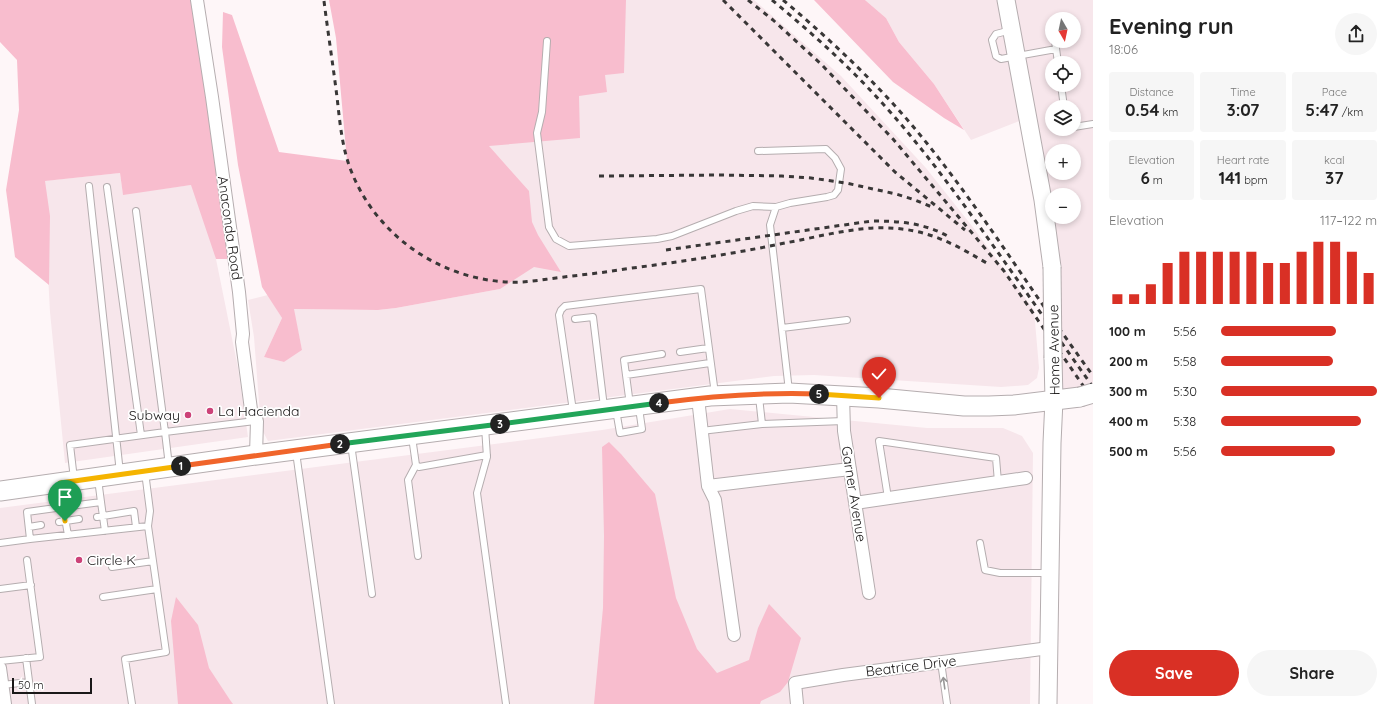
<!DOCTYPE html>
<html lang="en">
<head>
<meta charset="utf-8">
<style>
  :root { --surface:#fff; --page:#f6f6f6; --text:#222; --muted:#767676; --accent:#d93025 }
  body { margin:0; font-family:Quicksand,sans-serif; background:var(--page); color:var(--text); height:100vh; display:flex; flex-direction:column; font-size:15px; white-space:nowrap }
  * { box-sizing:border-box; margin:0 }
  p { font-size:13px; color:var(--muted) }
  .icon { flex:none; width:22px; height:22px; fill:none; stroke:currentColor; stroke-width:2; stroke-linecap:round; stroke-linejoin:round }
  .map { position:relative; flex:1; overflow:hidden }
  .side { display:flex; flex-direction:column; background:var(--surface); width:300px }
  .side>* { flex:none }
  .needle { width:26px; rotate:171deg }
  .controls { position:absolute; left:1045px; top:12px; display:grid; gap:8px }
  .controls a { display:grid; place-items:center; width:36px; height:36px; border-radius:50%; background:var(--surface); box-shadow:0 2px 6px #0003; font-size:20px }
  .scale { position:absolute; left:12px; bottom:10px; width:80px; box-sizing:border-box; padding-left:4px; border:2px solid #1a1818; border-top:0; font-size:11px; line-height:14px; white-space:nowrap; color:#1a1818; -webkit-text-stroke:3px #fff; paint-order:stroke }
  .pin { position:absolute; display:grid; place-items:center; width:34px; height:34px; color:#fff; margin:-41px -17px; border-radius:50% 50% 50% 0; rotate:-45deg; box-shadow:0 0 4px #0007 }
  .pin .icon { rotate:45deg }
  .km { position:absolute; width:20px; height:20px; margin:-10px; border-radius:50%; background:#222; color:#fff; font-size:11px; line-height:20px; text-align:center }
  .round { display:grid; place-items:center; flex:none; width:42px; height:42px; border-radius:21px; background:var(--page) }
  .summary { display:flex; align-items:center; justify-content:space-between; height:68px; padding:0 16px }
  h1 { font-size:22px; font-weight:700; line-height:30px }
  .metrics { display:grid; grid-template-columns:repeat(3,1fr); gap:6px; height:68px; padding:4px 16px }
  .metrics div { display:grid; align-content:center; border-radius:4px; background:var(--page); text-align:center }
  .metrics b { font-size:17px; font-weight:700 }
  .metrics small { font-size:11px; font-weight:400 }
  .metrics p { font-size:11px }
  .chart { height:112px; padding:8px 16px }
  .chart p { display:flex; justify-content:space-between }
  .chart svg { width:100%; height:72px; margin-top:4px; stroke:var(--accent); stroke-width:6 }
  .button { display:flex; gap:8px; margin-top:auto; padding:8px 16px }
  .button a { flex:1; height:46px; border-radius:24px; background:var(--accent); color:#fff; font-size:16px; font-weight:700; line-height:46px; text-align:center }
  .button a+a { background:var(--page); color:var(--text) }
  ul { padding:0 16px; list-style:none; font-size:13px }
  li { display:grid; grid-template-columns:64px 48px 1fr; align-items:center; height:30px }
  li i { height:10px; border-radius:5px; background:var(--accent) }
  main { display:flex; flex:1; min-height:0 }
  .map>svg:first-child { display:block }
  .built { fill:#f7e6eb; fill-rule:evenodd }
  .green { fill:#f8bdce }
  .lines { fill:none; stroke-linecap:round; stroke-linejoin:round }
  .lane-casing { stroke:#b5adaf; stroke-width:8 }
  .street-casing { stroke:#b5adaf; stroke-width:14 }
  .secondary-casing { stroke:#b5adaf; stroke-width:19 }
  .primary-casing { stroke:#b5adaf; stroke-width:21 }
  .lane { stroke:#fff; stroke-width:6 }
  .street { stroke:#fff; stroke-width:12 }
  .secondary { stroke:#fff; stroke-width:17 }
  .primary { stroke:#fff; stroke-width:19 }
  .rail { stroke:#393737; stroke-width:3; stroke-dasharray:5 5; stroke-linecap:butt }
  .secondary-bridge-casing { stroke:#b5adaf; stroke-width:19; stroke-linecap:butt }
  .primary-bridge-casing { stroke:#b5adaf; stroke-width:21; stroke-linecap:butt }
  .secondary-bridge { stroke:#fff; stroke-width:17 }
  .primary-bridge { stroke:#fff; stroke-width:19 }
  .oneway { stroke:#989797 }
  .split-1-casing { stroke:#fff; stroke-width:8 }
  .split-2-casing { stroke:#fff; stroke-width:8 }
  .split-3-casing { stroke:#fff; stroke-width:8 }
  .split-4-casing { stroke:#fff; stroke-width:8 }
  .split-5-casing { stroke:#fff; stroke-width:8 }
  .split-6-casing { stroke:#fff; stroke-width:8 }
  .split-1 { stroke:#f5b400; stroke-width:5 }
  .split-2 { stroke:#f0652b; stroke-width:5 }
  .split-3 { stroke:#22a559; stroke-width:5 }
  .split-4 { stroke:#22a559; stroke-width:5 }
  .split-5 { stroke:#f0652b; stroke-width:5 }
  .split-6 { stroke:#f5b400; stroke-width:5 }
  .poi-dot { fill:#cc4278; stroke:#fff; stroke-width:1.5 }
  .labels { text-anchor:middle; stroke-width:3.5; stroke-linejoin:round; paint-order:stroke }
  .street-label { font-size:14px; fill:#1a1818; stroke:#fff }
  .poi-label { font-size:14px; fill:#1a1818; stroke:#fff; text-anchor:start }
</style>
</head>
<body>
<main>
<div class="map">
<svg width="1093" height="704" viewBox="0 0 1093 704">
  <rect width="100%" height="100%" fill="#fef6f8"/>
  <!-- built -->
  <path class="built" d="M401,0h353l87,76 85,92 46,58 62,84 5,58 -2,10 -9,7 -27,2 -187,-12 -40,1 -506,65 -7,-13 -7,-91 -6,-37 20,-5 14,23 -18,39 20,5 18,-12 -9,-41 85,1 18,-2 104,-19z
    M865,0h228v393l-39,7 -1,-42 -26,-240 -56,22 -37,-56 -35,-42 -13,-24zM1052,19h22v22h-22zM1052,63h22v22h-22zM1052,107h22v22h-22zM1052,151h22v22h-22zM1052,195h22v22h-22z
    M120,173l3,21 83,-11 10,76 22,109 10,69 -183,26 -15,-151 -7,-131z
    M730,409l197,19h76l19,8 11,17 -3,251h-1030v-196l602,-78z"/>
  <!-- green -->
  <path class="green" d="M0,0h193l37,259h-14l-25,-74 -68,10 -3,-22 -75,8 5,35 -1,69 -34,-28 -9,-67 13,-80 -2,-50 -17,-18z
    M329,0h297l-2,73 -19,2 2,17 -28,4 1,42 -91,8 40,45 3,31 6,13 23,37 -27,-5 -34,22 -104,19 -18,2 -84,-1 8,41 -18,12 -20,-5 18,-39 -20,-31 -24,-122 -16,-118 1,-35 9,3 47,137 68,9 -11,-123z
    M814,0h51l21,18 13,24 35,42 30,46 -20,-12 -51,-36z
    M609,442l12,12 34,40 21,104 21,51 20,24 32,-13 9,-32 11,-24 32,34 -13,44 -8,10 -19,9 -1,3h-166l9,-96 1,-72 -2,-89z
    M176,597l22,28 11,43 21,32 3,4h-55l-7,-83z"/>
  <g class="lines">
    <defs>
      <path id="lane" d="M1011,30l-15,4 -4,6 4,16 5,3 55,-10
        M547,41l-5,71 -5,21 12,94 7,12 13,7 88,-7 15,-3 64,-25 17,-5 23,1
        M1055,41l3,22
        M1061,85l3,22
        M1074,127l19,-3
        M758,151l68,-2 9,9 6,11 -3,21 -4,5 -7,2 -37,6 -14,4 -6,18 19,166
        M89,186l31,287
        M107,187l34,248
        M136,211l29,221 90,-11
        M575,319l18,-2 11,90
        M782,328l65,-8
        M680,352l28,-4
        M626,375l84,-12
        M759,397l3,27
        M630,405l-6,-45 38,-6
        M616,410l4,23 22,-4 -3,-21
        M573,411l-14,-96 2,-5 4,-4 136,-17 14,105
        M485,427l2,30 -10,36 29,211
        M701,431l61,-7 82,-3
        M412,437l4,28 3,2 68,-12
        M351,444l21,150
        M296,452l35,252
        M416,465l-8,15 10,76
        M74,479l-4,-34 95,-13 4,34
        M60,485l3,22 38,-5 -3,-23
        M888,498l-9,-57 117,17 2,24
        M101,502l4,29
        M97,517l37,-6 2,16
        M59,522l20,-3
        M29,527l12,-2
        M30,539l118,-13
        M0,543l30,-4 -3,-27 36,-5 5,28
        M980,543l5,27 15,3h48
        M112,567l41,-6
        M0,589l31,-4
        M103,597l54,-8
        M26,658l6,46
        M0,661l40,-4 -13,-97
        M941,662l6,42
        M2,685l27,-3
        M132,704l-7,-45 41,-7 -18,-126 2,-15 -5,-39"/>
      <path id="street" d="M197,0l15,97 27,195 4,42 -1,8 10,75 5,4 -1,34
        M843,395l1,36 25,162
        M698,398l10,88 7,14 19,135
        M708,486l142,-17
        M855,503l171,-25
        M0,668l5,36
        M797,704l-2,-21 48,-8 206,-27"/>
      <path id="secondary" d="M1006,0l37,200 9,67
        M1048,704l4,-261 2,-43 -1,-42"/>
      <path id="primary" d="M0,491l256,-36 454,-59 79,-3 90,5 85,8h25l25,-1 66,-8"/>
    </defs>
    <!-- lane casing -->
    <use href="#lane" class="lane-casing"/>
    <!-- street casing -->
    <use href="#street" class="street-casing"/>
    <!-- secondary casing -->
    <use href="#secondary" class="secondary-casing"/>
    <!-- primary casing -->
    <use href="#primary" class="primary-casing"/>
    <!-- lane -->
    <use href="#lane" class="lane"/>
    <!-- street -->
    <use href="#street" class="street"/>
    <!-- secondary -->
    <use href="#secondary" class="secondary"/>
    <!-- primary -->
    <use href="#primary" class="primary"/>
    <!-- rail -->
    <path class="rail" d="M723,0l172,172 70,58
      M748,0l25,20 48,44 72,75 111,132 89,129
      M772,0c35,29 69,59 100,92 49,52 91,111 132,169 30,42 59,84 89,126
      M783,0c43,36 85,75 122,117 38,44 72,92 105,140 27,40 55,80 83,119
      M324,1c4,32 9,64 13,96 3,26 5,52 15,76 26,64 89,106 156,109 16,1 32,-2 48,-4 23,-3 46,-5 69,-9 54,-7 107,-15 160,-26 38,-7 78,-19 117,-14 34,4 59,19 88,36
      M599,176l122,-1 61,1 29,2 35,5 50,11 19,6 17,7
      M666,250l206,-29c28,0 54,2 79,17"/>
    <defs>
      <path id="secondary-bridge" d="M1052,267l1,91"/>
      <path id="primary-bridge" d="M1080,397l13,-4"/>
    </defs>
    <!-- secondary-bridge casing -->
    <use href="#secondary-bridge" class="secondary-bridge-casing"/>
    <!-- primary-bridge casing -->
    <use href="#primary-bridge" class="primary-bridge-casing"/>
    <!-- secondary-bridge -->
    <use href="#secondary-bridge" class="secondary-bridge"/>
    <!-- primary-bridge -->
    <use href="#primary-bridge" class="primary-bridge"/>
  </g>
  <!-- one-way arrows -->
  <defs><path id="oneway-shaft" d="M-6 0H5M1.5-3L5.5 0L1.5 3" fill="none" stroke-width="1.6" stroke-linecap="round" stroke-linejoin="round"/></defs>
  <use class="oneway" href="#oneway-shaft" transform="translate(944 683) rotate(-98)"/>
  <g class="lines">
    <defs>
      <path id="split-1" d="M65,521l-5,-38 121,-17"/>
      <path id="split-2" d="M181,466l159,-22"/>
      <path id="split-3" d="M340,444l160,-20"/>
      <path id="split-4" d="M500,424l159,-21"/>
      <path id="split-5" d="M659,403c53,-7 106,-11 160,-9"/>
      <path id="split-6" d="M819,394l60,4"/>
    </defs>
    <!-- split-1 casing -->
    <use href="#split-1" class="split-1-casing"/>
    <!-- split-2 casing -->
    <use href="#split-2" class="split-2-casing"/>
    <!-- split-3 casing -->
    <use href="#split-3" class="split-3-casing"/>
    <!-- split-4 casing -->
    <use href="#split-4" class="split-4-casing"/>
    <!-- split-5 casing -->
    <use href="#split-5" class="split-5-casing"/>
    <!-- split-6 casing -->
    <use href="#split-6" class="split-6-casing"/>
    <!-- split-1 -->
    <use href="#split-1" class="split-1"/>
    <!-- split-2 -->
    <use href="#split-2" class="split-2"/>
    <!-- split-3 -->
    <use href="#split-3" class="split-3"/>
    <!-- split-4 -->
    <use href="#split-4" class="split-4"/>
    <!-- split-5 -->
    <use href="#split-5" class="split-5"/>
    <!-- split-6 -->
    <use href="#split-6" class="split-6"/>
  </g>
  <!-- markers -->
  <g class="poi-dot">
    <circle cx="210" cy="411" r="4"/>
    <circle cx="188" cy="415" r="4"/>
    <circle cx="79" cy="560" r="4"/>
  </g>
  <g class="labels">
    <!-- street labels -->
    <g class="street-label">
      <text transform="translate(230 228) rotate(82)" y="5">Anaconda Road</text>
      <text transform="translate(1054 350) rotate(-91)" y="5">Home Avenue</text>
      <text transform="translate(854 494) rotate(81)" y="5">Garner Avenue</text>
      <text transform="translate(911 666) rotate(-7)" y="5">Beatrice Drive</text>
    </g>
    <!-- poi labels -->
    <g class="poi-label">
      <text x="218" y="416">La Hacienda</text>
      <text x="180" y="420" text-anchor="end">Subway</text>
      <text x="87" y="565">Circle K</text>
    </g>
  </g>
</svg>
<div class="controls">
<a><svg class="needle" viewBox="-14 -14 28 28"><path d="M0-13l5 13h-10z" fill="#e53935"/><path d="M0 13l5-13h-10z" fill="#767676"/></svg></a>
<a><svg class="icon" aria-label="locate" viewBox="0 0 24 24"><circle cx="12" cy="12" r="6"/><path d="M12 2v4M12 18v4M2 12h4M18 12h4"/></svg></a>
<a><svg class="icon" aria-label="layers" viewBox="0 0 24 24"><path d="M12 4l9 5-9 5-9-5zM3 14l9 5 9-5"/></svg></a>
<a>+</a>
<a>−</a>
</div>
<div class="scale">50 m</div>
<div class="pin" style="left:65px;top:521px;background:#1e9e55"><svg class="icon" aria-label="arrive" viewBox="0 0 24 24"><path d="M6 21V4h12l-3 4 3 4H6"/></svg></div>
<div class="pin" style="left:879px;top:398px;background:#d93025"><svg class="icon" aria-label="check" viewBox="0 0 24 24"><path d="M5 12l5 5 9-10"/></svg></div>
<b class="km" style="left:181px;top:466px">1</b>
<b class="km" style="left:340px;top:444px">2</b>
<b class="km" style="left:500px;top:424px">3</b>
<b class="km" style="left:659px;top:403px">4</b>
<b class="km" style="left:819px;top:394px">5</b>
</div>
<section class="side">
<div class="summary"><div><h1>Evening run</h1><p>18:06</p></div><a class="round"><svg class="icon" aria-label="share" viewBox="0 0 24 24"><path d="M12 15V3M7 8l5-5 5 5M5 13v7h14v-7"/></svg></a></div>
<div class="metrics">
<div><p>Distance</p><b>0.54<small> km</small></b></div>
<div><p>Time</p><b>3:07</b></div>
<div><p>Pace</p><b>5:47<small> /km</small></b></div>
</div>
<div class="metrics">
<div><p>Elevation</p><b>6<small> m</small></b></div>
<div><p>Heart rate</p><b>141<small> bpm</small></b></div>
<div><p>kcal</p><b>37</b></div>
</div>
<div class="chart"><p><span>Elevation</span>117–122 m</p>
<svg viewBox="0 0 160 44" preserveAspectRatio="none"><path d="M5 44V38M15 44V38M25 44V32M35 44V19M45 44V12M55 44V12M65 44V12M75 44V12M85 44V12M95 44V19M105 44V19M115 44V12M125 44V6M135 44V6M145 44V12M155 44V25"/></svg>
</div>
<ul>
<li><b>100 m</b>5:56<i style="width:74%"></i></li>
<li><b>200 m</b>5:58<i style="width:72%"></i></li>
<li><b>300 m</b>5:30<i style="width:100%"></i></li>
<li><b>400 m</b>5:38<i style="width:90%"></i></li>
<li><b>500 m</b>5:56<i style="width:73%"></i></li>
</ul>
<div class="button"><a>Save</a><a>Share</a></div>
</section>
</main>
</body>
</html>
